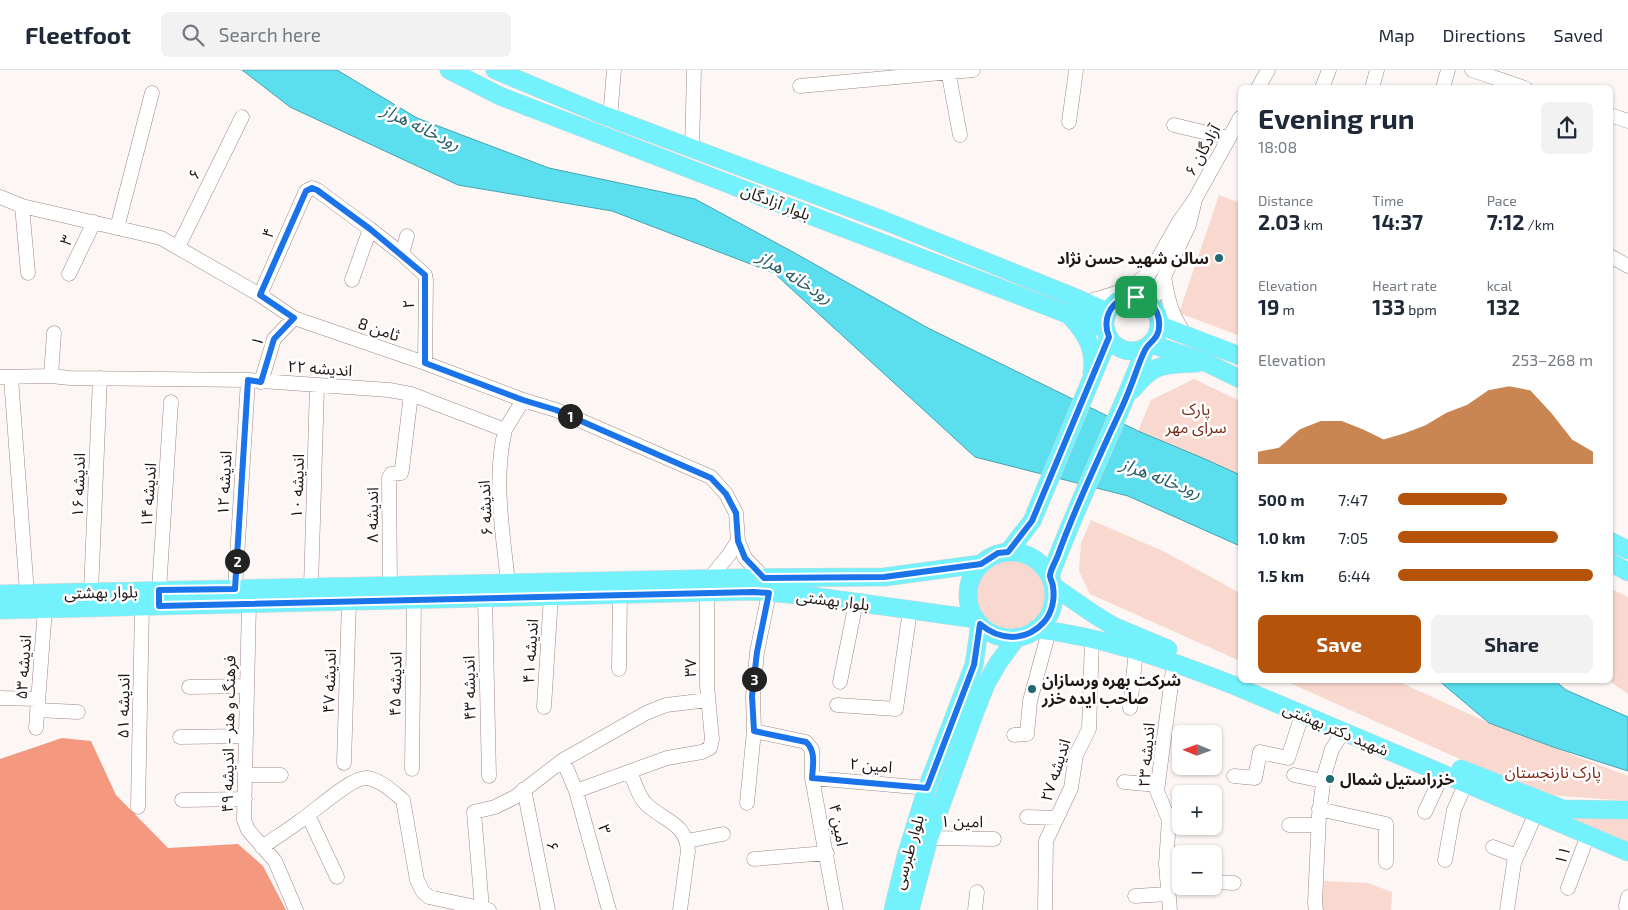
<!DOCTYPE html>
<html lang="en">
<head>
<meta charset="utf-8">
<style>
  :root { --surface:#fff; --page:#f2f2f3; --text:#1f2937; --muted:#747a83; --line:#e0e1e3; --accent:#b45309 }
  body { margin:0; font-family:"Exo 2","Noto Sans Arabic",sans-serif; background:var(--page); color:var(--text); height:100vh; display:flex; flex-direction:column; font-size:19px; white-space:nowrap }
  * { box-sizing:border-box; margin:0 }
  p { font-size:16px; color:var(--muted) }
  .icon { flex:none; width:28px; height:28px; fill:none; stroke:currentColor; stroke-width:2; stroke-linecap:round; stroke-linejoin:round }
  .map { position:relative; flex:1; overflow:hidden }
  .details { position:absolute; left:1238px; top:15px; width:375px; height:598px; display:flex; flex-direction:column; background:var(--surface); border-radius:8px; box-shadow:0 1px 4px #0004 }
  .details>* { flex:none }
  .needle { width:32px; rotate:271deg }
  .controls { position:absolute; left:1172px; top:655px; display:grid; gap:10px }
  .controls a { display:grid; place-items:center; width:50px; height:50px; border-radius:8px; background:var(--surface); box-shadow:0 1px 4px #0004; font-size:25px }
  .pin { position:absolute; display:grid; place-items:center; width:42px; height:42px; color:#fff; margin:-21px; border-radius:10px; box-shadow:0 2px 8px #0006 }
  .km { position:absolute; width:25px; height:25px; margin:-12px; border-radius:50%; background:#222; color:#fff; font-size:14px; line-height:25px; text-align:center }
  .round { display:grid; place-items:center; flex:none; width:52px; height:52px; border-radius:8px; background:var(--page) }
  .summary { display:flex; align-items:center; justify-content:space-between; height:85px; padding:0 20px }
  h1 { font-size:28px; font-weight:700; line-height:38px }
  .metrics { display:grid; grid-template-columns:repeat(3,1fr); gap:8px; height:85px; padding:5px 20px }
  .metrics div { display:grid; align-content:center }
  .metrics b { font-size:21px; font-weight:700 }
  .metrics small { font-size:14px; font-weight:400 }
  .metrics p { font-size:14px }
  .chart { height:140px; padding:10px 20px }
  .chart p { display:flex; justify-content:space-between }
  .chart svg { width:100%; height:90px; margin-top:5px; fill:var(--accent); opacity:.7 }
  .primary-button { display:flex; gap:10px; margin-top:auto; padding:10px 20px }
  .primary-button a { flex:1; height:58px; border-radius:8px; background:var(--accent); color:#fff; font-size:20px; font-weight:700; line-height:58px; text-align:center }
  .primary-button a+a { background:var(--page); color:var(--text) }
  ul { padding:0 20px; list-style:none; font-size:16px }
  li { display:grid; grid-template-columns:80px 60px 1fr; align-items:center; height:38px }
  li i { height:12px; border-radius:6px; background:var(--accent) }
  header { display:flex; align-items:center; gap:30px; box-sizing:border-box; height:70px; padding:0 25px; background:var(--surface); border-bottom:1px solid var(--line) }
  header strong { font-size:24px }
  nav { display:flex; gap:28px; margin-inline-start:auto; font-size:18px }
  .search { width:350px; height:45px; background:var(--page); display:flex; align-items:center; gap:12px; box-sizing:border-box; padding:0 18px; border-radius:8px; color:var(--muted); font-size:19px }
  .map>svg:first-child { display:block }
  .green { fill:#f9d8cf }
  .forest { fill:#f49880 }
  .water { fill:#5bdeee; stroke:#49a2ad }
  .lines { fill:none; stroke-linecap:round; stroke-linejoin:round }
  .minor-casing { stroke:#a08882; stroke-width:15 }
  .major-casing { stroke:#d7d5d5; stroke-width:19 }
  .minor { stroke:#fff; stroke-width:14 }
  .major { stroke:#73f1fd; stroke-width:18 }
  .route-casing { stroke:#fff; stroke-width:10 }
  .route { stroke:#1a73e8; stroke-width:6 }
  .poi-dot { fill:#1e6972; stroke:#fff; stroke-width:2 }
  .labels { text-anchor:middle; stroke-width:5; stroke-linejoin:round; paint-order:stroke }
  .street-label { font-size:16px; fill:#201714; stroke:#fff }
  .poi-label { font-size:16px; font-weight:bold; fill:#201714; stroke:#fff; text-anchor:start }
  .park-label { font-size:16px; fill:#782813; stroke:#fff }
  .water-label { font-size:18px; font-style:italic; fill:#2a6168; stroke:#fff }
</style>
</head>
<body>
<header>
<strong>Fleetfoot</strong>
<div class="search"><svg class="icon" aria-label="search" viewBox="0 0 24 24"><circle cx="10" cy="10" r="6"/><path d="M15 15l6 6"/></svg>Search here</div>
<nav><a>Map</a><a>Directions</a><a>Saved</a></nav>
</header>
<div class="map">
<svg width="1628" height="840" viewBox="0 0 1628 840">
  <rect width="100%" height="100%" fill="#fcf7f5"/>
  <!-- green -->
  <path class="green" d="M1219,125l21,8v133l-61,-23z
    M1194,309l46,22v74l-35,-16 -67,-28 13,-31z
    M1091,450l74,32 75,41v68l-150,-67 -11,-23 2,-28z
    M968 525a43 43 0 1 1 86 0a43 43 0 1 1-86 0Z
    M1610,518l18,9v97l-20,-14h2z
    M1283,610h112l94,43 139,53v25l-78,-6 -79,-31z
    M1533,735l95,10v31z
    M1324,811l44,2 24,9 -1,18h-68l-1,-10z"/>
  <!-- forest -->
  <path class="forest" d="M62,668l29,3 25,54 52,53 70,-4 25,22 23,44h-286v-151z"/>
  <!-- water -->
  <path class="water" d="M242,0h95l80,48 132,50 146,31 98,53 135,76 210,103 67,28 35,16v71l-112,-50 -153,-39 -201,-184 -162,-62 -154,-26 -168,-78z
    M1438,610h116l12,10 62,27v54l-75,-24 -64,-24z"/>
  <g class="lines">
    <defs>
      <path id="minor" d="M948,0l12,65
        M1472,0l53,18
        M800,16l173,-16
        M1258,18l10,-18
        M1322,18l7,-18
        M1372,18l5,-18
        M1443,18l5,-18
        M1610,45l18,6
        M610,48l4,-48
        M1069,52l7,-52
        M1174,55l54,13
        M692,79l2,-79
        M0,127l22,9 139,32 99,57 34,23 131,45 98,37 33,10 155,67 15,17 10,19 2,28 7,17 19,20
        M22,136l6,67
        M117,158l35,-135
        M407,166l-5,18 23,21 1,5 -1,83
        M178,177l64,-130
        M1610,186l18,10
        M69,204l25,-52
        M1164,207c4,24 8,39 22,59
        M352,210l18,-51
        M260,225l46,-104 6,-3 5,2 53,39 32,25
        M1136,227l44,-77 15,-21 45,-81
        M1086,232c21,-6 42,-11 59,-26
        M1151,234l38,-79 5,-21
        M51,306l3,-43
        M0,307l51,-1 19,2 178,2 141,10 22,4 94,36 18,-30
        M11,308l16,215
        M261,312l13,-43 20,-21
        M505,360c-12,50 -2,103 3,153
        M709,509l19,-23 10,-15
        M390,516l-1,-108 2,-4 10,-1 1,-4 9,-75
        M311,517l6,-201
        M235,519l13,-209
        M159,520l12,-188
        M91,522l9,-214
        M485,528l4,178
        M249,534l-5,216 4,10 27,31 21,49
        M619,599l1,-74
        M840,612l16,-80
        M189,617l57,-1
        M0,628l38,1
        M837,635l59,4 14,-99
        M544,637l7,-111
        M1130,638l6,-58
        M37,640l41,2
        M36,658l9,-119
        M754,661l52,11 6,8v28l24,132
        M1014,665l13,-1 3,-33 19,-70
        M180,667l65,-1
        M563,690l13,31 33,119
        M344,693l5,-162
        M412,699l2,-169
        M630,701c4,11 8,24 15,32 18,18 41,19 43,48l-8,59
        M245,705h36
        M1294,705l29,6
        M1234,706l21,2 5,-26 28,6 14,-43
        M812,708l115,10
        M1124,712l34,3
        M524,719l24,121
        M576,721l91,-33 35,-6 8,-4 2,-9 -5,-53v-93
        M182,730l63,-1
        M747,733l7,-72 -1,-35 4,-44 12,-59
        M138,737l4,-201
        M1319,739l67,15v38
        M1425,742l18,-39
        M308,745l29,62
        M1027,747l30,1
        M1289,755h29
        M929,768l65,1
        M687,771l36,-7
        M262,777c13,-9 26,-17 38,-26 14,-9 52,-45 67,-43 14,2 26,14 36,22l14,80 6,12 6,5 60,13
        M1493,777l24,9
        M754,789l73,-6
        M1445,790l9,-50 12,-27
        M1167,809l14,1
        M1214,812l20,1
        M1568,818l20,-53
        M1135,826l33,-2
        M482,838l-8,-96 21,-5 20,-10 48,-37 83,-47 20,-8 42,-5
        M975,840l2,-18
        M1045,840l1,-69 25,-53 5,-33 13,-26 3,-89
        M1170,840l-4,-46 3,-44 -12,-29 17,-129
        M1316,840l-1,-7 4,-88 5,-39 8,-27 11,-17
        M1507,840l7,-47 22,-50
        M1627,840l-1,-4 2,-9"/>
      <path id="major" d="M449,0l51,26 606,233
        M495,0l103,43 287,108 184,74 39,17
        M1105 254a27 27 0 1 1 54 0a27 27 0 1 1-54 0Z
        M1070,246c16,17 26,34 22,57
        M1159,255l81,31
        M1151,274l54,18 35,17
        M1132,320c7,-8 15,-18 25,-22 12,-5 27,-4 40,-5
        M1610,471l18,9
        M1008,482l24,-31 77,-184
        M968 525a43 43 0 1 1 86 0a43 43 0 1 1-86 0Z
        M1610,492l18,10
        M1050,506c29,-77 66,-151 96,-229
        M1053,516l39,27 21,13 55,23
        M0,524l739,-16 145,-1 97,-13
        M0,540l753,-19 58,5 165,23
        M1036,559c69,8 133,31 197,56l395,167
        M1461,699l102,40 65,1
        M893,840l13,-54 21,-68 47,-123 6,-41
        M910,840l19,-72 46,-126 11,-28 12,-21 19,-26"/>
    </defs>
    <!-- minor casing -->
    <use href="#minor" class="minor-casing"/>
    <!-- major casing -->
    <use href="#major" class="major-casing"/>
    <!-- minor -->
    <use href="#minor" class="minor"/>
    <!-- major -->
    <use href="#major" class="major"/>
  </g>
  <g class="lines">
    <defs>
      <path id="route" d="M312,118l5,2 53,39 55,46v88l98,37 33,10 155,68 15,16 10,19 2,28 7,17 19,20 120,-1 97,-13 17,-11 10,-1 24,-31 77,-184c-14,-36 33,-56 48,-24 3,7 3,16 0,22 -3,6 -9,9 -12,15 -6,12 -10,26 -15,38 -6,16 -13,30 -20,45 -18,40 -37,80 -52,122 -2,6 -8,15 -8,21 0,3 3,7 3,11 2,12 -1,26 -9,35 -18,20 -44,19 -64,2l-6,41 -47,123 -115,-10c1,-13 4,-27 -6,-36l-52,-11 -2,-35 5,-44 12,-59 -15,-1 -595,14v-16l76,-1 13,-209 13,2 13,-43 20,-21 -34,-23 46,-104z"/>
    </defs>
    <!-- route casing -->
    <use href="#route" class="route-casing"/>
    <!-- route -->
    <use href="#route" class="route"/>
  </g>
  <!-- markers -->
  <g class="poi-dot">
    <circle cx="1219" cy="188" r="5"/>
    <circle cx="1032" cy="619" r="5"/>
    <circle cx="1330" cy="709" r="5"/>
  </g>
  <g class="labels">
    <!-- street labels -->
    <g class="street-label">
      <text transform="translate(1202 80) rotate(-61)" y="6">آزادگان ۶</text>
      <text transform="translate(194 104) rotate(-64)" y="6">۶</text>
      <text transform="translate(776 132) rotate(21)" y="6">بلوار آزادگان</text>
      <text transform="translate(268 163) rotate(-66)" y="6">۴</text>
      <text transform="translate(66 170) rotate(-64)" y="6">۳</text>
      <text transform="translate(408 234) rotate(-89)" y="6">۲</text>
      <text transform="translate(379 259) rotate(19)" y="6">ثامن 8</text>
      <text transform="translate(257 271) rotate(-68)" y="6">۱</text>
      <text transform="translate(320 298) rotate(4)" y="6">اندیشه ۲۲</text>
      <text transform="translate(224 413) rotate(-87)" y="6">اندیشه ۱۲</text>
      <text transform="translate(78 415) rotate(-88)" y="6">اندیشه ۱۶</text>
      <text transform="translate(297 416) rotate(-88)" y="6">اندیشه ۱۰</text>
      <text transform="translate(148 425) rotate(-86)" y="6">اندیشه ۱۴</text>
      <text transform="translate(485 438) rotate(-93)" y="6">اندیشه ۶</text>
      <text transform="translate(372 445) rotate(-90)" y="6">اندیشه ۸</text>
      <text transform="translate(101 522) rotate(-1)" y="6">بلوار بهشتی</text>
      <text transform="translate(833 530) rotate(7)" y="6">بلوار بهشتی</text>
      <text transform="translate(530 581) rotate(-86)" y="6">اندیشه ۴۱</text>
      <text transform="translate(23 597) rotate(-86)" y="6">اندیشه ۵۳</text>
      <text transform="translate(690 598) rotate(-89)" y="6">۳۷</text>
      <text transform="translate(329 611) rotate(-88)" y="6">اندیشه ۴۷</text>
      <text transform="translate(395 614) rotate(-89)" y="6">اندیشه ۴۵</text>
      <text transform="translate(469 618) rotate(-91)" y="6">اندیشه ۴۳</text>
      <text transform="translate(123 636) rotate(-89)" y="6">اندیشه ۵۱</text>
      <text transform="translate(1336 659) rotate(23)" y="6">شهید دکتر بهشتی</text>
      <text transform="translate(228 664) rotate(-89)" y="6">فرهنگ و هنر - اندیشه ۴۹</text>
      <text transform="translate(1146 685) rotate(-85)" y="6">اندیشه ۲۳</text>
      <text transform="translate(871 695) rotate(5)" y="6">امین ۲</text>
      <text transform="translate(1055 700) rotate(-72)" y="6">اندیشه ۲۷</text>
      <text transform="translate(962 751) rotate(1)" y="6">امین ۱</text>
      <text transform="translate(839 755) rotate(79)" y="6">امین ۴</text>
      <text transform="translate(605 759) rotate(74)" y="6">۳</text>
      <text transform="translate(553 776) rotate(79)" y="6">۶</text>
      <text transform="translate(908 782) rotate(-74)" y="6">بلوار طبرسی</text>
      <text transform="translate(1562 785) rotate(-70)" y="6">۱۱</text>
    </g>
    <!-- poi labels -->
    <g class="poi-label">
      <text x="1209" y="194" text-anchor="end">سالن شهید حسن نژاد</text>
      <text x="1042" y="616">شرکت بهره ورسازان<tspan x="1042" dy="18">صاحب ایده خزر</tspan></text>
      <text x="1340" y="715">خزراستیل شمال</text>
    </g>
    <!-- park labels -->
    <g class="park-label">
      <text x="1196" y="345">پارک<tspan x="1196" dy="18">سرای مهر</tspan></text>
      <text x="1553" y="708">پارک نارنجستان</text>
    </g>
    <!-- water labels -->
    <g class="water-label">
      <text transform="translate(421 57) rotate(26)" y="6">رودخانه هراز</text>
      <text transform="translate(795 207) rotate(32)" y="6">رودخانه هراز</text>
      <text transform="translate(1161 408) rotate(21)" y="6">رودخانه هراز</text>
    </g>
  </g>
</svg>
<div class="controls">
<a><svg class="needle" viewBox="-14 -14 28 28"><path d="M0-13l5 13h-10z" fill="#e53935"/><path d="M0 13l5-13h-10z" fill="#747a83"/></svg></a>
<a>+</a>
<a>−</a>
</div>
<div class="pin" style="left:1136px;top:227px;background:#1e9e55"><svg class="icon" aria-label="arrive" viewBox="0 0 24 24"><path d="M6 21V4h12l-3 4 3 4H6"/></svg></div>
<b class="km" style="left:570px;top:346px">1</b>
<b class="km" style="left:237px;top:491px">2</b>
<b class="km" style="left:754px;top:609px">3</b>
<section class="details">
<div class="summary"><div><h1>Evening run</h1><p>18:08</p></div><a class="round"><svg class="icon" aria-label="share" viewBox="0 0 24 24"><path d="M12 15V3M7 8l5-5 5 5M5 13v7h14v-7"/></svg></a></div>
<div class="metrics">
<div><p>Distance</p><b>2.03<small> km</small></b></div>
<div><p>Time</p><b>14:37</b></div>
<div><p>Pace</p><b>7:12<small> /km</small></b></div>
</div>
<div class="metrics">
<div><p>Elevation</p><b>19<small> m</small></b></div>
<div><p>Heart rate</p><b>133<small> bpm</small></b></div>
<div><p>kcal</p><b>132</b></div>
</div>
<div class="chart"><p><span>Elevation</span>253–268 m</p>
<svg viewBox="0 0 160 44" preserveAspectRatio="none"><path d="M0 44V38L10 36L20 27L30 23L40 23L50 27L60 32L70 29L80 25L90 19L100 15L110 8L120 6L130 8L140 19L150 32L160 38V44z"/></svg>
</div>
<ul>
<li><b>500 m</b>7:47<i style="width:56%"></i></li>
<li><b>1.0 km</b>7:05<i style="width:82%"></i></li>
<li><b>1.5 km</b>6:44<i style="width:100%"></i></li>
</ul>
<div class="primary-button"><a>Save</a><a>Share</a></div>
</section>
</div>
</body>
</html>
